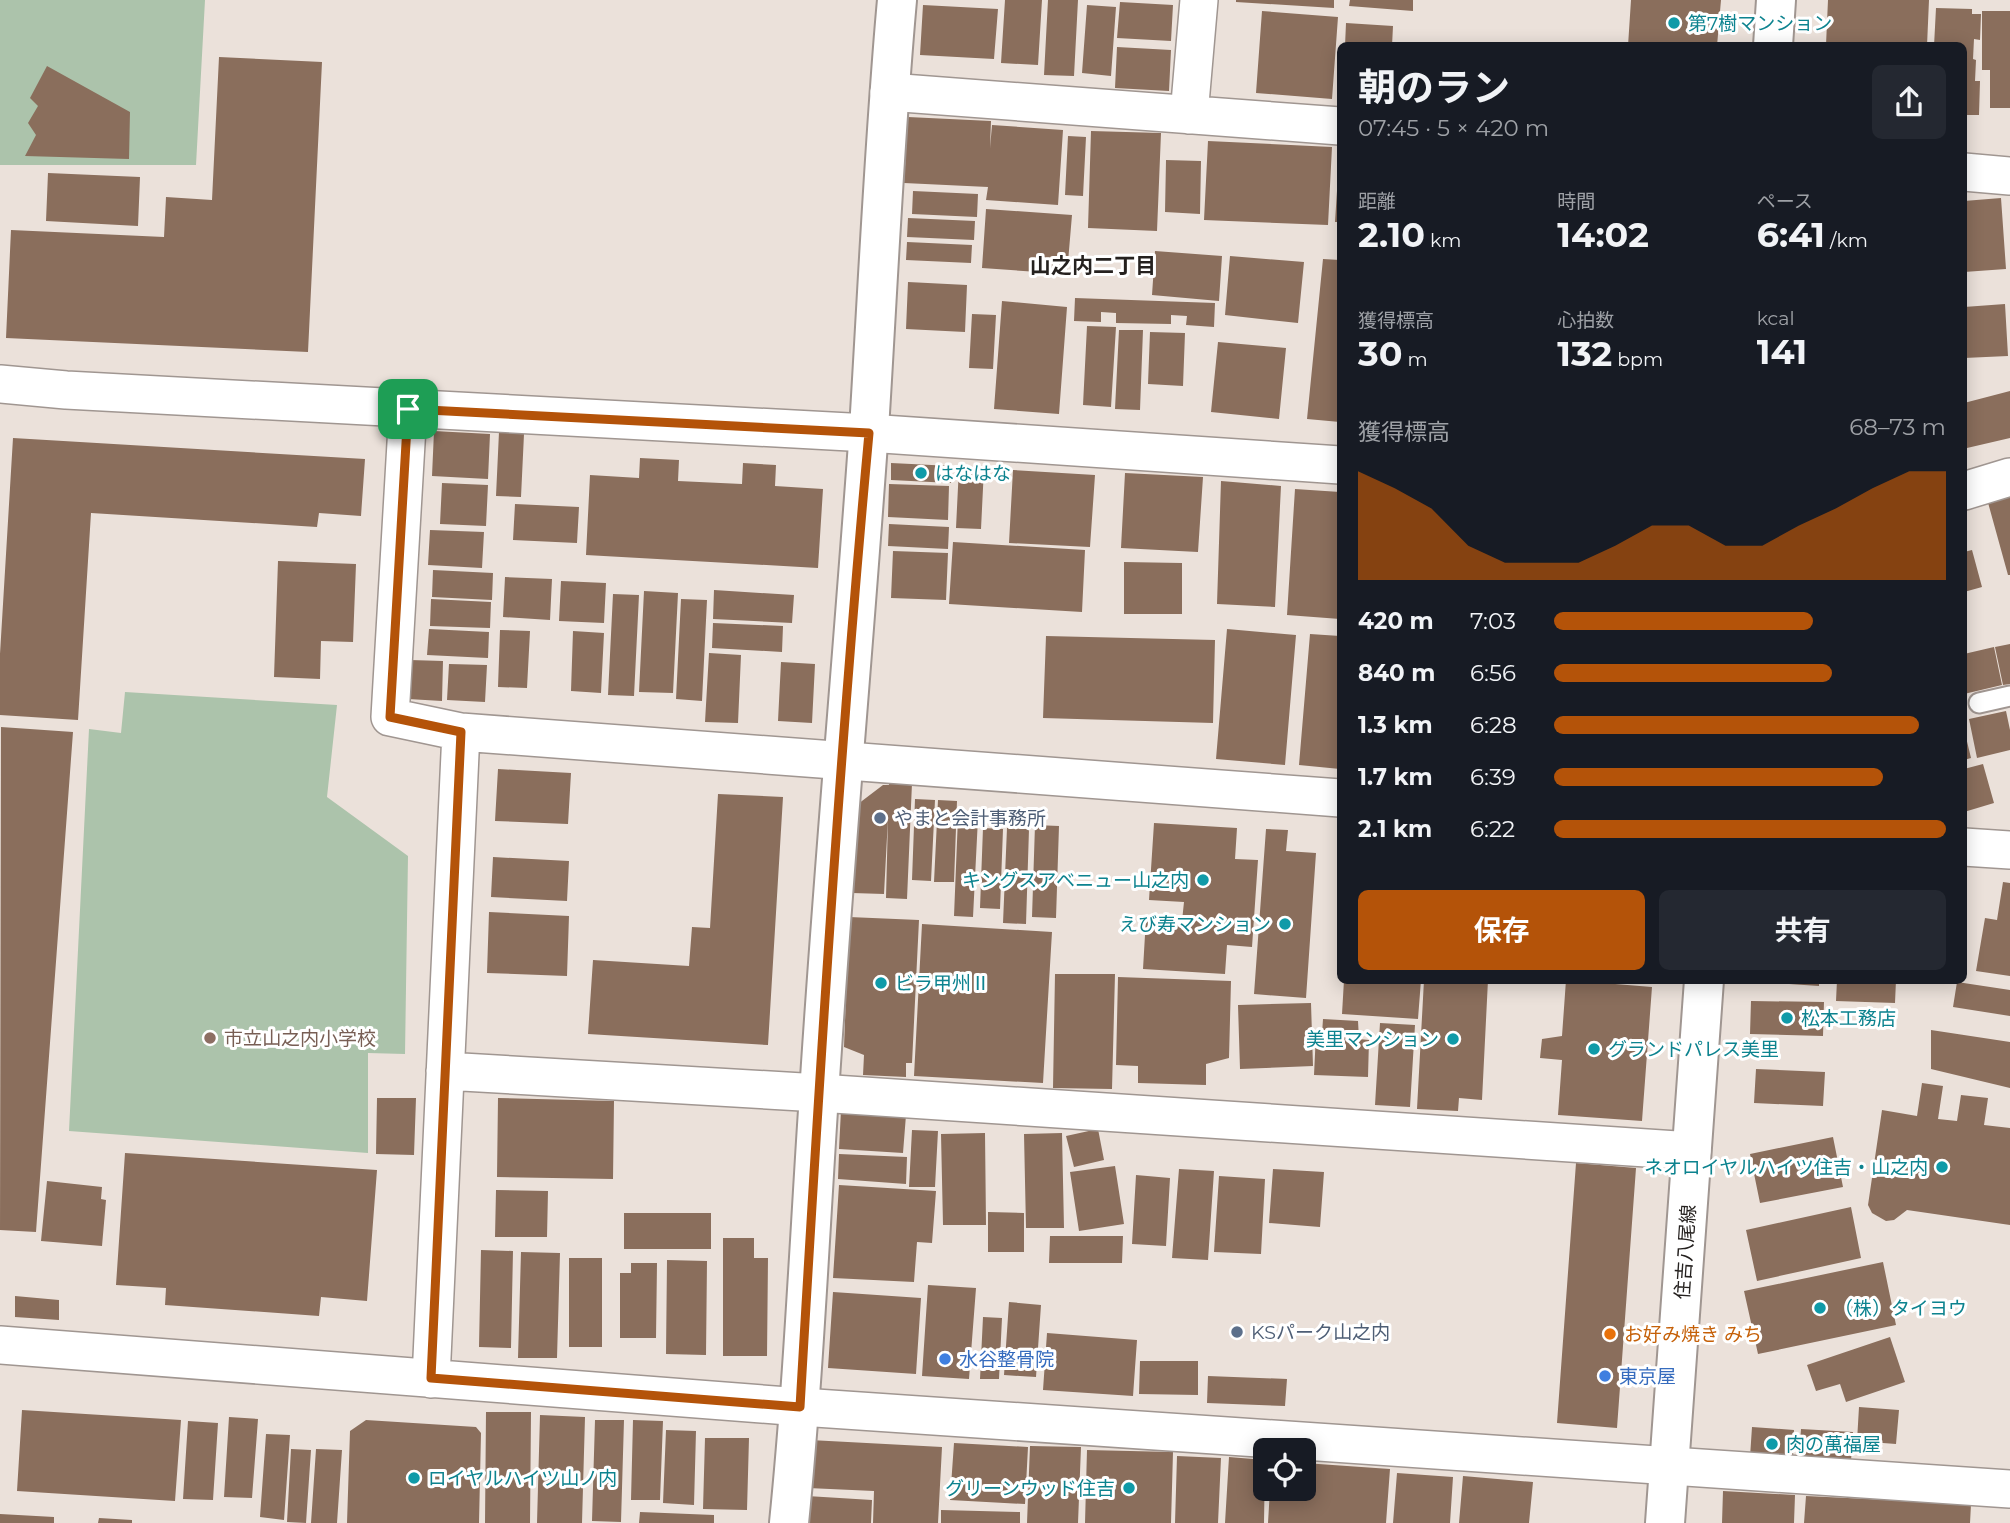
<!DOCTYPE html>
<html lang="ja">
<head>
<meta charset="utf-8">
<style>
  :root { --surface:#171b24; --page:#242831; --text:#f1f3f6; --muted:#9ea1a6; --accent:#b45309 }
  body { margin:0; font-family:Montserrat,"Noto Sans JP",sans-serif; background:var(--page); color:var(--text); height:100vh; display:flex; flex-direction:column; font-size:26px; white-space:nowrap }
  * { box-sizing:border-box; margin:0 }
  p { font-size:23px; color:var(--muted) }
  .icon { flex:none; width:38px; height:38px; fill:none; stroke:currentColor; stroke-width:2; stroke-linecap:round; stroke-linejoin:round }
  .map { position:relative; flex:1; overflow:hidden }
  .details { position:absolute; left:1337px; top:42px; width:630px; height:942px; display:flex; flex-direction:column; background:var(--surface); border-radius:10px; box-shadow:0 4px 18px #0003 }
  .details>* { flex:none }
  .controls { position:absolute; left:1253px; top:1438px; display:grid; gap:14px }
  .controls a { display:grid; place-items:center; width:63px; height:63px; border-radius:10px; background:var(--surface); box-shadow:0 4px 18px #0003; font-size:35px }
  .pin { position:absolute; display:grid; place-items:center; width:60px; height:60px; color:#fff; margin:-30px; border-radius:14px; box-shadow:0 4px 10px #0006 }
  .round { display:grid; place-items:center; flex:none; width:74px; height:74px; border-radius:10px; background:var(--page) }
  .summary { display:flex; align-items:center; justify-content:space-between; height:119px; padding:0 21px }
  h1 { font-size:38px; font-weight:700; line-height:52px }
  .figures { display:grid; grid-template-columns:repeat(3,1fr); gap:10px; height:119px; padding:7px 21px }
  .figures div { display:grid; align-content:center }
  .figures b { font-size:35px; font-weight:700 }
  .figures small { font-size:19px; font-weight:400 }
  .figures p { font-size:19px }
  .chart { height:196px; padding:14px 21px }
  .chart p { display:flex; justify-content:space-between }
  .chart svg { width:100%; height:126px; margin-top:7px; fill:var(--accent); opacity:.7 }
  .cta { display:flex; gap:14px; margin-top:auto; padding:14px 21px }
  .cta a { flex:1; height:80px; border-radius:10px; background:var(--accent); color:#fff; font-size:28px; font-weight:700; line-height:80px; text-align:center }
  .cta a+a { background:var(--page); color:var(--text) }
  ul { padding:0 21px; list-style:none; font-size:23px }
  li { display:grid; grid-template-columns:112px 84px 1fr; align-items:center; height:52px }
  li i { height:18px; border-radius:9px; background:var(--accent) }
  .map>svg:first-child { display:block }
  .green { fill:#acc3ab }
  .building { fill:#8a6e5c }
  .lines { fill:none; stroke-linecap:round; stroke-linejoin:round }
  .service-casing { stroke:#a09691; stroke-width:23 }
  .minor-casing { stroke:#a09691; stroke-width:40 }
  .tertiary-casing { stroke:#a09691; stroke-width:42 }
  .primary-casing { stroke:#a09691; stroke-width:42 }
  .service { stroke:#fff; stroke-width:19 }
  .minor { stroke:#fff; stroke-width:37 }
  .tertiary { stroke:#fff; stroke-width:38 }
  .primary { stroke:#fff; stroke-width:38 }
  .route-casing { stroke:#fff; stroke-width:14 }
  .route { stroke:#b45309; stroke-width:9 }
  .culture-dot { fill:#0f9aa8; stroke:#fff; stroke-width:2.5 }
  .service-dot { fill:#5c6f8a; stroke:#fff; stroke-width:2.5 }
  .education-dot { fill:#8d6e63; stroke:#fff; stroke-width:2.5 }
  .food-dot { fill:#e8710a; stroke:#fff; stroke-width:2.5 }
  .shop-dot { fill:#3f7fe0; stroke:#fff; stroke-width:2.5 }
  .labels { text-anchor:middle; stroke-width:6; stroke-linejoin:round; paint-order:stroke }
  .culture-label { font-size:19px; fill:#0d838f; stroke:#fff; text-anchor:start }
  .service-label { font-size:19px; fill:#4e5e75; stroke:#fff; text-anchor:start }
  .education-label { font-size:19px; fill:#785e54; stroke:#fff; text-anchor:start }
  .street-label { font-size:19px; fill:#25211f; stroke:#fff }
  .food-label { font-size:19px; fill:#c56008; stroke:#fff; text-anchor:start }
  .shop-label { font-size:19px; fill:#366cbe; stroke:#fff; text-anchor:start }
  .neighbourhood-label { font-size:21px; font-weight:bold; fill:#25211f; stroke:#fff }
</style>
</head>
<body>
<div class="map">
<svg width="2010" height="1523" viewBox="0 0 2010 1523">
  <rect width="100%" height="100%" fill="#ebe1da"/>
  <!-- green -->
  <path class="green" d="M0,0h205l-9,165h-196z
    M125,692l212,13 -10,92 81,59 -3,198 -37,-1v100l-299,-22 20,-402 32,4z"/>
  <!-- building -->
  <path class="building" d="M1005,0h37l-4,65 -37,-2z
    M1048,0h30l-4,76 -30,-1z
    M1236,0h98v8l-98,-6z
    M1350,0h63v11l-64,-5z
    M1631,0h90l-4,46h-89z
    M1828,0h101l-2,46 -101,-1z
    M1120,2l53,3 -2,36 -54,-3z
    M923,5l75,4 -4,50 -74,-4z
    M1087,5l29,2 -5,69 -29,-3z
    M1936,8l36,1v5h9l-1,26 -6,-1 -1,20 3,1 -1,21h5l-1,34h-15v-69h-30z
    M1262,11l76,6 -6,82 -76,-6z
    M1982,11h28v97h-20v-38h-8z
    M1346,23l47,3 -1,20h-47z
    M1117,47l54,3 -2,41 -54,-3z
    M219,57l103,5 -14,290 -302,-14 5,-108 153,7 2,-40 46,3z
    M47,66l83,46 -1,47 -104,-3 11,-21 -8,-12 10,-17 -8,-8z
    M908,117l83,4 -1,27 2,-23 71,5 -5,75 -72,-5 2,-13 -84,-4z
    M1091,131l70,2 -4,98 -69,-3z
    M1068,136l18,1 -3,59 -18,-1z
    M1208,141l124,6 -4,78 -124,-5z
    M1166,160l35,1 -1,53 -35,-2z
    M48,173l92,4 -2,49 -92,-5z
    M1338,175h2v47h-5z
    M913,191l65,3 -1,23 -65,-3z
    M2001,198l5,71 -42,3v-71z
    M986,209l86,6 -5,59 -85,-6z
    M908,218l67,3 -1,19 -67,-3z
    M907,242l65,3 -1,18 -65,-3z
    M1155,251l67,5 -3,45 -67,-6z
    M1230,256l74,6 -6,61 -73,-8z
    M1323,259l17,1v162l-33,-3z
    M908,282l59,3 -2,47 -59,-3z
    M1075,298l140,5 -1,24 -28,-2 1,-9 -16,-1v9l-55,-1v-10l-15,-1v10l-27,-1z
    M1002,301l65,6 -8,107 -65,-5z
    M2005,304l3,52 -44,2v-51z
    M972,314l24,1 -3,54 -24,-1z
    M1087,326l29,1 -5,80 -28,-2z
    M1119,330h24l-3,80 -25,-1z
    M1150,332l35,1 -2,53 -35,-2z
    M1218,342l68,6 -7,71 -68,-7z
    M2010,391v47l-43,10 -3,-14v-31z
    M434,431l56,3 -2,45 -56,-3z
    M499,432l25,2 -3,63 -25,-1z
    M13,438l352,21 -4,57 -42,-3 -2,14 -226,-14 -13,207 -78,-5v-61z
    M640,458l39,2 -1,21 64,3 1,-21 33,2 -1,21 48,3 -5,79 -232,-13 4,-80 49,3z
    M891,463l61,3 -1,17 -60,-3z
    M959,467l25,1 -3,61 -25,-1z
    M1013,470l82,5 -5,72 -81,-4z
    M1125,473l78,4 -5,75 -77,-4z
    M1221,481l60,5 -6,121 -58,-3z
    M442,483l46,2 -2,41 -46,-2z
    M889,484l60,2 -1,34 -60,-3z
    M1295,489l45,3v127l-53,-4z
    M2010,492v83h-2l-21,-76z
    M515,504l64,3 -2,36 -64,-3z
    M889,524l60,3 -1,22 -60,-3z
    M430,530l54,2 -2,36 -54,-3z
    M953,542l132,8 -3,62 -133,-8z
    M1972,550l10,37 -18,5v-40z
    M893,551l55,2 -2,47 -55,-2z
    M278,561l78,3 -3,78 -32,-1 -1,38 -46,-2z
    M1124,562l58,1v51h-58z
    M433,570l60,3 -1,27 -60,-3z
    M505,577l47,2 -2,41 -47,-3z
    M561,581l45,2 -2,40 -45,-2z
    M714,590l80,5 -2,28 -79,-4z
    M644,591l34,2 -5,100 -34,-1z
    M613,594l26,1 -5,101 -26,-1z
    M431,599l60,3 -1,26 -60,-2z
    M681,599l26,1 -5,101 -26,-2z
    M713,623l70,3 -1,26 -70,-4z
    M429,629l60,3 -1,26 -61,-3z
    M1227,629l69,6 -11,130 -69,-6z
    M500,630l30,1 -3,57 -29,-1z
    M573,631l31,2 -3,60 -30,-2z
    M1310,634l30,2v133l-41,-4z
    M1046,636l169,4 -2,83 -170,-5z
    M2010,644v40l-7,1 -8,-38z
    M1994,647l8,38 -38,9v-40z
    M709,653l32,2 -3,68 -33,-1z
    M410,660l33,1 -1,40 -34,-2z
    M781,662l34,2 -3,59 -34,-2z
    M449,664l38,1 -2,37 -38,-2z
    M2006,711l4,19v20l-33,8 -8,-39z
    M1,727l72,5 -37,500 -36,-2z
    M1964,729l7,29 -7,2z
    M1983,764l11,39 -30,9v-43z
    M498,769l73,4 -3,51 -73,-3z
    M889,782l23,1 -5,116 -21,-1 2,-80 -4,76 -32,-1 6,-89 25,-19h6z
    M718,794l65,3 -15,248 -180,-11 5,-74 96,6 3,-39 18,1z
    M915,799l20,1 -4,81 -19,-1z
    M938,800l19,1 -3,81h-20z
    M958,817l20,1 -5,99 -19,-1z
    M1154,823l83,5 -2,31 23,1 -6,87 -25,-2 -2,29 -82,-5 3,-51 36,3 2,-19 -35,-2z
    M1035,825l24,1 -3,92 -24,-1z
    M983,828l20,1 -3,80 -20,-1z
    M1007,828l22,1 -3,95 -23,-1z
    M1266,829l22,1 -2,21 30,2 -10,145 -52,-4z
    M493,857l76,4 -2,40 -76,-4z
    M2003,882l7,1v93l-34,-5 9,-53 12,2z
    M489,912l80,4 -2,60 -80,-3z
    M849,917l70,3 -7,143h-6v14l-43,-2 1,-20 -20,-8z
    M922,924l130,8 -9,151 -129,-7z
    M1055,974h60l-3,115 -59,-1z
    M1118,977l113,4 -2,77 -23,6v21l-68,-2v-17l-22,-1z
    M1344,980h77l-3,39 -76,-5z
    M1424,980h64l-6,120 -23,-2 -1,13 -41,-2z
    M1566,980l86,7 -10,134 -84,-6 4,-55 -22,-2 2,-19 20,-3z
    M1761,980h58v6l-58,-4z
    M1837,980h59l-1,23 -59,-2z
    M1957,982l53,8v26l-57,-9z
    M1751,1001l73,1 -1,34 -73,-2z
    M1311,1003l2,63 -73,3 -2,-64z
    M1323,1019l35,2 1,18 10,1 -1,37 -54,-2 2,-42 6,1z
    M1380,1023l35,2 -5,82 -35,-2z
    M1931,1030l79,12v46l-79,-19z
    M1756,1069l69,3 -2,34 -69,-3z
    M1922,1083l21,3 -5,33 19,2 4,-26 27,3 -4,27 26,3v97l-103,-15 -13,10 -8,1 -14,-8 -4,-8 14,-95 35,6z
    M377,1098h39l-2,57 -38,-1z
    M498,1098l116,3 -1,78 -116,-2z
    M841,1110l65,5 -3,38 -64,-4z
    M1098,1129l6,31 -30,7 -8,-31z
    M912,1130l26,1 -3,56h-26z
    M985,1133l1,92h-43l-2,-91z
    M1062,1133l2,95h-38l-2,-94z
    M1833,1137l10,50 -83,16 -10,-49z
    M125,1153l252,17 -10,131 -46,-4 -2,19 -154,-11 1,-17 -50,-3z
    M839,1154l68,3 -1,27 -68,-5z
    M1576,1163l60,5 -19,260 -60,-5z
    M1115,1166l9,58 -45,7 -9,-59z
    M1179,1169l35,2 -6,89 -36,-2z
    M1273,1169l51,3 -4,55 -51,-4z
    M1136,1175l34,3 -4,68 -34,-2z
    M1219,1176l46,3 -4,75 -47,-2z
    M47,1181l55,6 -1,12 5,1 -4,46 -61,-5z
    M839,1185l97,6 -4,52 -15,-1 -3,40 -81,-4z
    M496,1190l52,1 -1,46h-52z
    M1851,1207l10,51 -104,23 -11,-51z
    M988,1212l36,1v39h-36z
    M624,1213h87v36h-87z
    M1050,1236h73l-1,27h-73z
    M723,1238h31v20h14l-1,98h-44z
    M481,1250l32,1 -2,97 -32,-1z
    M521,1252l39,1 -3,105h-39z
    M569,1258h33v89h-33z
    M667,1260l40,1 -1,94 -40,-1z
    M1883,1262l13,63 -138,29 -14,-63z
    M631,1263h26l-1,75h-36v-65h11z
    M928,1285l48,3 -7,91 -47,-3z
    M833,1292l88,6 -5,76 -88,-6z
    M15,1296l44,4v20l-44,-3z
    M1009,1302l32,3 -5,72 -32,-2z
    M983,1317l19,1 -3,61h-19z
    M1047,1333l90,7 -4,56 -90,-6z
    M1890,1337l15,45 -59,20 -6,-18 -24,7 -9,-26z
    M1140,1361h58v34l-59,-1z
    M1208,1376l79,3 -2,27 -78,-3z
    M1859,1407l40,3 -3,34 -39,-3z
    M22,1410l159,10 -6,81 -158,-10z
    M486,1412h45l-1,111h-45z
    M540,1415l45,2 -3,106h-45z
    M229,1417l29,2 -6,79 -28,-1z
    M366,1420l110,7 5,6 -2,90h-132l3,-92z
    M595,1420h29l-3,102 -29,-1z
    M633,1420l30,1 -3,79h-29z
    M188,1421l30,2 -5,77 -30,-1z
    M1752,1427l42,3 -1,29 -43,-2z
    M1801,1429l52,3 -2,29 -52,-4z
    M666,1430l30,1 -2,74 -31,-2z
    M266,1434l24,1 -6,85 -24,-3z
    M705,1438h44l-2,72 -44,-1z
    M810,1440l132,7 -4,76h-65l1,-32 -66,-3z
    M954,1443l74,4 -3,57 -75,-4z
    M1030,1446l51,1 -3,76h-51z
    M291,1449l20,1 -5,73 -19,-1z
    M316,1449l26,1 -5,73h-26z
    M1087,1450l86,2 -2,71h-86z
    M1177,1456l44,2 -3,65h-43z
    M1229,1457l36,3 -1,63h-39z
    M1304,1463l86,6 -4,54h-118l2,-34h34z
    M1397,1473l56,4 -3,46h-57z
    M1463,1476l70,6 -4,41h-70z
    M1723,1491l72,4 -1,28h-72z
    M807,1496l65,4 -1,23h-66z
    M1806,1496l165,8 -1,19h-166z
    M941,1510l79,2v11h-79z
    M640,1512l74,3v8h-75z
    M0,1514l54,3v6h-54z
    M99,1518l33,2v3h-34z"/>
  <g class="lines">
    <defs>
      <path id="service" d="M1979,703l31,-7"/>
      <path id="minor" d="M889,92l451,34
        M1189,115l10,-115
        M1964,172l46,4
        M0,384l66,6 802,43 472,32
        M408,409l-18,308 71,15 879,66
        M1964,491l46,-14
        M1964,847l46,3
        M445,1071l374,22 873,58
        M0,1345l801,62 1209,82
        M431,1379l30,-647"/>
      <path id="tertiary" d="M789,1523c14,-138 20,-275 29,-413 14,-227 35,-454 51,-681 9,-143 15,-286 28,-429"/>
      <path id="primary" d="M1773,46l3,-46
        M1665,1523l39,-543"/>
    </defs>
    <!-- service casing -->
    <use href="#service" class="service-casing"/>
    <!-- minor casing -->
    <use href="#minor" class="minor-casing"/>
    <!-- tertiary casing -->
    <use href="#tertiary" class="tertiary-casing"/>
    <!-- primary casing -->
    <use href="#primary" class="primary-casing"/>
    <!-- service -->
    <use href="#service" class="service"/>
    <!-- minor -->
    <use href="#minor" class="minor"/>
    <!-- tertiary -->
    <use href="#tertiary" class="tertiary"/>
    <!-- primary -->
    <use href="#primary" class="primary"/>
  </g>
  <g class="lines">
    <defs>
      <path id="route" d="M408,409l461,24c-30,324 -50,649 -69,974l-369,-29 30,-646 -71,-15z"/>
    </defs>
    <!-- route casing -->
    <use href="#route" class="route-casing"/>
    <!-- route -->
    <use href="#route" class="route"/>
  </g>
  <!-- markers -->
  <g class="culture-dot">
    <circle cx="1674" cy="23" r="7"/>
    <circle cx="921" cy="473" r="7"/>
    <circle cx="1203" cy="880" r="7"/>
    <circle cx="1285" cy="924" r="7"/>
    <circle cx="881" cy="983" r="7"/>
    <circle cx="1787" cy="1018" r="7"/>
    <circle cx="1453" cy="1039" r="7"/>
    <circle cx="1594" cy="1049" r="7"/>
    <circle cx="1942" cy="1167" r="7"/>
    <circle cx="1820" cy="1308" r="7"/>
    <circle cx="1772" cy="1444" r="7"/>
    <circle cx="414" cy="1478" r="7"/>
    <circle cx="1129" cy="1488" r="7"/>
  </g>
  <g class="service-dot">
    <circle cx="880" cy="818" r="7"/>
    <circle cx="1237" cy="1332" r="7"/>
  </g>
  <circle class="education-dot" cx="210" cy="1038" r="7"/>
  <circle class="food-dot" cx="1610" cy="1334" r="7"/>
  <g class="shop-dot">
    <circle cx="945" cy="1359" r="7"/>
    <circle cx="1605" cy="1376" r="7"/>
  </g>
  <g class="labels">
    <!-- culture labels -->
    <g class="culture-label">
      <text x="1688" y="30">第7樹マンション</text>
      <text x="935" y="480">はなはな</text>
      <text x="1189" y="887" text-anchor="end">キングスアベニュー山之内</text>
      <text x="1271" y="931" text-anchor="end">えび寿マンション</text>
      <text x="895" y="990">ビラ甲州Ⅱ</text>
      <text x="1801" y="1025">松本工務店</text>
      <text x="1439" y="1046" text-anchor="end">美里マンション</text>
      <text x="1608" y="1056">グランドパレス美里</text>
      <text x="1928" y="1174" text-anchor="end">ネオロイヤルハイツ住吉・山之内</text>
      <text x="1834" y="1315">（株）タイヨウ</text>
      <text x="1786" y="1451">肉の萬福屋</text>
      <text x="428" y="1485">ロイヤルハイツ山ノ内</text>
      <text x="1115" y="1495" text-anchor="end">グリーンウッド住吉</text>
    </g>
    <!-- service labels -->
    <g class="service-label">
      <text x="894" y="825">やまと会計事務所</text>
      <text x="1251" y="1339">KSパーク山之内</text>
    </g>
    <!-- education labels -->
    <g class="education-label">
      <text x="224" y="1045">市立山之内小学校</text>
    </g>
    <!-- street labels -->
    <g class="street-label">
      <text transform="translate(1685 1252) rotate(-86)" y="7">住吉八尾線</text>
    </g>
    <!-- food labels -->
    <g class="food-label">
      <text x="1624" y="1341">お好み焼き みち</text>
    </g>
    <!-- shop labels -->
    <g class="shop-label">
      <text x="959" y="1366">水谷整骨院</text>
      <text x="1619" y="1383">東京屋</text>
    </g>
    <!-- neighbourhood labels -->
    <g class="neighbourhood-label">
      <text x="1093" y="273">山之内二丁目</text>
    </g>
  </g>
</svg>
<div class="controls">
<a><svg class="icon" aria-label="locate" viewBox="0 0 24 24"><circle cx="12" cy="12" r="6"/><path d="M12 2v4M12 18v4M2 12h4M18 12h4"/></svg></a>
</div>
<div class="pin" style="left:408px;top:409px;background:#1e9e55"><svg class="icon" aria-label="arrive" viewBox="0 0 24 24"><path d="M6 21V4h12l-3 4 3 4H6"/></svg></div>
<section class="details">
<div class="summary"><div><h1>朝のラン</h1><p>07:45 · 5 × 420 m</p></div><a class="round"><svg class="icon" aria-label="share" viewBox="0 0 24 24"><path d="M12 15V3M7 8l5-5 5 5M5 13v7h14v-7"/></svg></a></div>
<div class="figures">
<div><p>距離</p><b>2.10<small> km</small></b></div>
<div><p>時間</p><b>14:02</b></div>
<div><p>ペース</p><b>6:41<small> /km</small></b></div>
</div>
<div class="figures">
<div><p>獲得標高</p><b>30<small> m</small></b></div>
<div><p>心拍数</p><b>132<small> bpm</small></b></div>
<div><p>kcal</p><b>141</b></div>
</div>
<div class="chart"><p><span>獲得標高</span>68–73 m</p>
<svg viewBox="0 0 160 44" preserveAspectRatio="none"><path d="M0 44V6L10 12L20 19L30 32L40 38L50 38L60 38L70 32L80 25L90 25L100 32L110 32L120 25L130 19L140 12L150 6L160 6V44z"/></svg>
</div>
<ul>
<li><b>420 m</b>7:03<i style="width:66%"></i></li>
<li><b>840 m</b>6:56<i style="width:71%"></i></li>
<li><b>1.3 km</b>6:28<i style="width:93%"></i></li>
<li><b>1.7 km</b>6:39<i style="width:84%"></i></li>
<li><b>2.1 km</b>6:22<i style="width:100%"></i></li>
</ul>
<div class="cta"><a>保存</a><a>共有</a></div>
</section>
</div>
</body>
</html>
